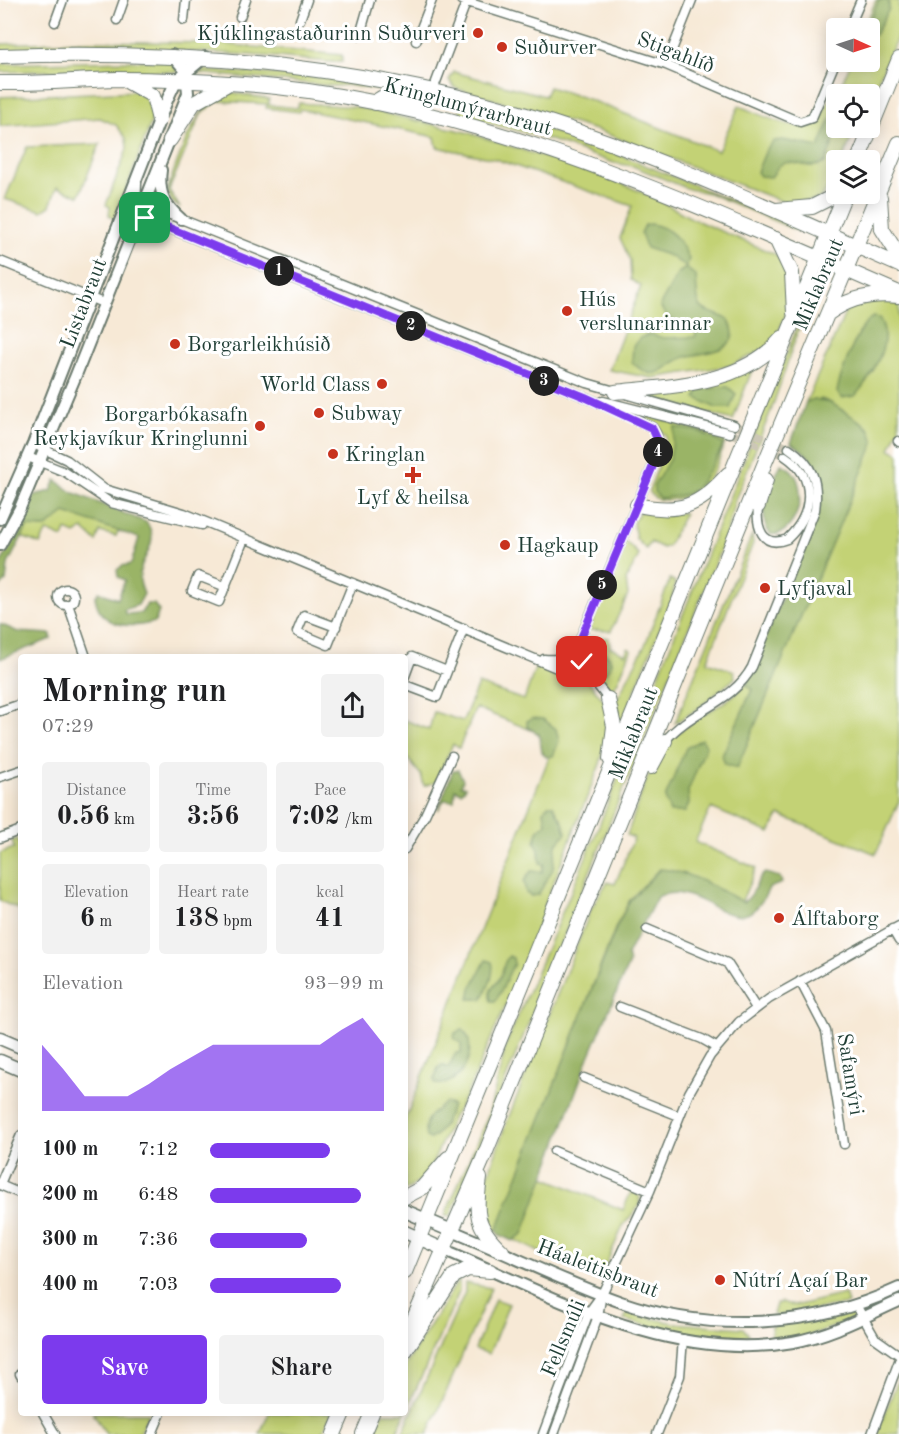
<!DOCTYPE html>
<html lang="en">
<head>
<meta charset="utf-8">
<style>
  :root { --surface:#fff; --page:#f2f2f2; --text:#202124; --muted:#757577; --accent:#7c3aed }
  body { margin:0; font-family:"Old Standard TT",serif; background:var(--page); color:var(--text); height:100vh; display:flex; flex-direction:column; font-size:22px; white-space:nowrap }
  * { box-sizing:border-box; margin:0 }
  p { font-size:20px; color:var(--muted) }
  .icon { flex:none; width:33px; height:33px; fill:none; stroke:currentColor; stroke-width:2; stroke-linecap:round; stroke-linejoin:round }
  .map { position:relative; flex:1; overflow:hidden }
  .sheet { position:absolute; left:18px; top:654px; width:390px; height:762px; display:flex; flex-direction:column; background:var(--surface); border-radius:6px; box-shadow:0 3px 15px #0003 }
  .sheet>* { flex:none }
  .needle { width:39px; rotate:93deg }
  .controls { position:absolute; left:826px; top:18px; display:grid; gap:12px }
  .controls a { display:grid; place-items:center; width:54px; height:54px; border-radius:6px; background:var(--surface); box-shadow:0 3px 15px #0003; font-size:30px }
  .pin { position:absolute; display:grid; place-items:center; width:51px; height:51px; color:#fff; margin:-26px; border-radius:12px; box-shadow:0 3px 9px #0006 }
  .km { position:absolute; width:30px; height:30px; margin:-15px; border-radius:50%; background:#222; color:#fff; font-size:16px; line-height:30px; text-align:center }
  .round { display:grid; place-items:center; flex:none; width:63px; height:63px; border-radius:6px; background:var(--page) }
  .headline { display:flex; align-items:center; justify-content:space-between; height:102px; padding:0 24px }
  h1 { font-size:33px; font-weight:700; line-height:45px }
  .figures { display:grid; grid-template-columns:repeat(3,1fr); gap:9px; height:102px; padding:6px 24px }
  .figures div { display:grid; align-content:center; border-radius:6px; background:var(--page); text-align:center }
  .figures b { font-size:26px; font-weight:700 }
  .figures small { font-size:16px; font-weight:400 }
  .figures p { font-size:16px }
  .chart { height:168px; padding:12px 24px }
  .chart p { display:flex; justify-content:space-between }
  .chart svg { width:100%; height:108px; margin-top:6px; fill:var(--accent); opacity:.7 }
  .button { display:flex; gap:12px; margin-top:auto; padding:12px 24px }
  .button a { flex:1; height:69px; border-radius:6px; background:var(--accent); color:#fff; font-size:24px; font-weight:700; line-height:69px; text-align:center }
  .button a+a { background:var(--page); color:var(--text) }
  ul { padding:0 24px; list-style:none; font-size:20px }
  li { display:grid; grid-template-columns:96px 72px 1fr; align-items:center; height:45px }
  li i { height:15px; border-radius:8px; background:var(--accent) }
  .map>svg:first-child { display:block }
  .green { fill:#c3d274; stroke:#718854; stroke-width:1.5 }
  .forest { fill:#9ab466; stroke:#5c784d; stroke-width:1.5 }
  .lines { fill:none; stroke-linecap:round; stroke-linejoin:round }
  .minor-tunnel { stroke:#ccc7b6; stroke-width:8; stroke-dasharray:8 4; stroke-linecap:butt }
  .minor-casing { stroke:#6b796d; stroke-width:11 }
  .tertiary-casing { stroke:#6b796d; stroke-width:14 }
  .secondary-casing { stroke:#6b796d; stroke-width:15 }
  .primary-casing { stroke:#6b796d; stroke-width:16 }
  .trunk-casing { stroke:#6b796d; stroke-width:16 }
  .minor { stroke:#fff; stroke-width:8 }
  .tertiary { stroke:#fff; stroke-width:10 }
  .secondary { stroke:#fff; stroke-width:12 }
  .primary { stroke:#fff; stroke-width:14 }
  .trunk { stroke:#fff; stroke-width:14 }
  .route-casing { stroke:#fff; stroke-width:12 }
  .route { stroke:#7c3aed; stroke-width:8 }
  .poi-dot { fill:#c8321e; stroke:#fff; stroke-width:2 }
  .labels { text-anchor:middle; stroke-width:6; stroke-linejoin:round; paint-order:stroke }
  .poi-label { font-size:21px; fill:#1f3d34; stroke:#fff; text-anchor:start }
  .street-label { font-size:21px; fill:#1f3d34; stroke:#fff }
</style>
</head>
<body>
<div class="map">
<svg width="899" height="1434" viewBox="0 0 899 1434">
  <rect width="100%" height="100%" fill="#fff"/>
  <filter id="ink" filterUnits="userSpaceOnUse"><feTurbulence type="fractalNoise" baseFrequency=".0167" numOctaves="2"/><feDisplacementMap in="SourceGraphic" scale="12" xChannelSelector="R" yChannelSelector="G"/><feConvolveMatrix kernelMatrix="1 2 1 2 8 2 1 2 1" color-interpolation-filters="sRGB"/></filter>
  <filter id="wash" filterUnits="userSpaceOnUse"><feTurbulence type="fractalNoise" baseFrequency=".008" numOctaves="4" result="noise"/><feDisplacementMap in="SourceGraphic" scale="24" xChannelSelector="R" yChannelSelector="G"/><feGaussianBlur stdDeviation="1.35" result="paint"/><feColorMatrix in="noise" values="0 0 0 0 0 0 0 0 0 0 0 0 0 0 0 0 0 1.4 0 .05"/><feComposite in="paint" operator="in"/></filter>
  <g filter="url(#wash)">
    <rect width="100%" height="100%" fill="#f7e9d6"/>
    <!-- green -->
    <path class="green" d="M876,0h23v34l-29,64v-4h-33l14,-32h19v-34h-6z
      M88,41l123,2 131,12v7h-14c-109,-12 -218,-15 -328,-10v-8z
      M170,60l9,12 -94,-2 -85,2v-8z
      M204,70l129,8 91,19 -77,-12 -13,1 -137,-13z
      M454,72l91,24 4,-9 39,12 130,52 21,-45c19,7 59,29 77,15 5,-4 9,-14 12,-20l6,2 3,-8v33h19l-14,32h-5c0,18 -7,26 -18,39l-30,5 -190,-73 -144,-43 -6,-8z
      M138,91l7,3 8,23 -38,103 -6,-5 1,-8 -4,-2 21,-56 -1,-11 -10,-13 -16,-7 -100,8v-29z
      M228,92l41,7v6l28,3 2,-5 58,4 109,25 143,46 46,20 38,21 84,36 10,16v41l-11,25 -12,13 -35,16 -77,12 -43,-8 32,-84 -10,-6 -1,-20 -10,-22 12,-32 -137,-47 -58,-12 -2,-10 -135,-28 -1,3 -33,-4 1,-4 -50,-3 -16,13 -32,76 11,18 -8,-6 -5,-11c10,-30 29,-92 61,-99z
      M461,106l60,15 79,26 199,81 -1,3 -89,-38 -20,-4 -56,-23 -19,-3 -69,-25 -86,-23z
      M100,144l-21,52 -22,-9 -7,19 -8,5 -37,-12 22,-52z
      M813,287l-41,121 -37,92 -9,36 -276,681 -5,-2 44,-102 18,-71 89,-209z
      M883,300l16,5v123l-9,21 9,4v348l-23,53 -97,-39 -9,18 -59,-25 -16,34 61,26 -15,35 -83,-33 -28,30 -14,26 -94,242 101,42 9,-21 8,8 -1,9 -16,20 -23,52 -6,1 -110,-54 -3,-29 4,-13 21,-59 86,-217 15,-25 8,2 19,-46 -7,-3c12,-32 22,-76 48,-100 22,-20 51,-29 71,-51l6,6 -30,66 148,-326 -39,-27 -9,-4 -16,3 40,-91 9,-6z
      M752,370l-19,50 -95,-26z
      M634,412l93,25c-12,33 -19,62 -60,63 -9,0 -14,-1 -18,-10l16,-40 1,-15z
      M640,511l45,2 -17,33 -5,2 -12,-6 -5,7 -10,-10 -3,-17z
      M65,513l54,16 -3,7 -16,-4 -4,9 -13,-12 -8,5 -9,-4 -3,8 -16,-7 -7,13 -18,-7 5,-10 18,1z
      M752,535l1,8 -46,119 27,9 1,7 -39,32 -21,13z
      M625,541l14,14 -13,25 2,15 -17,36 -22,-1z
      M670,579l5,3 -3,17 -54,133 -2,-31 29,-56z
      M589,638h20l1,9 15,7 3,-6 3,2 -13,31 -7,10 -25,-26 -2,-22z
      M537,663l51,18 17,21 4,26 -9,36 -54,138 -7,27 -73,167 -13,21 -26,59 -22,15v-71l151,-380 -80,-32 -17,40 -6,-4 -17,38 -12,4 -3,-11 -16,-20v-35l24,10 5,-18 29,9 15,-37 46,16z
      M17,839l4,10v61l-21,-9v-48l14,-5 -2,-8z
      M459,1279v13l-63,142h-23l10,-21h22v-47z
      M465,1283l26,5 -63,146h-26l63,-142z
      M845,1294l3,10 -71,12 -4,-2 3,-10 6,-2 12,4z
      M495,1299l14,5 -20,50 -14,-5z
      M850,1310l4,5 -1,5c-23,7 -57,24 -81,18l-1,-11 5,-3z
      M627,1313l47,10 69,5 6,7 -4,3 -8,1 -54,-5 -59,-14z
      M899,1377v57h-22z
      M93,1413h56l-10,21h-33z
      M269,1413h63l-10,21h-62z"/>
    <!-- forest -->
    <path class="forest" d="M879,0h10v9l-14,26 -5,-3 -3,-6z
      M837,104l2,24 -14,35c-17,9 -33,-6 -45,2 -4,3 -6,9 -9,12l-11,-1 -3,-4 9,-22 8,-9 9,-1 36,7z
      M650,224c22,3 31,17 39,35l-3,8 -16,-11 -24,-8 -5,-15 4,-8z
      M686,268l10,8c2,38 0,30 32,43 18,31 -18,33 -39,37 -24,5 -30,33 -57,6l1,-16 7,-8 10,-4 13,4 32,-1 1,-3 -4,-7c-16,-9 -23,-1 -32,-22l18,-32z
      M873,317l6,1c16,22 -8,60 -24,78l-13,2 -5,-6c3,-17 21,-67 36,-75z
      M721,387h7l8,7 -6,14h-14l-20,-10 3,-8z
      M814,399l17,4 32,20 7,7 4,13 -137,325 -12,-4 -3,-8 30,-66 -6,-6 73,-175c6,-27 -2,-52 -28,-66l15,-41z
      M675,427l26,5 22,12c-2,8 -6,13 -11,21 -16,26 -19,31 -52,33l-6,-6v-6l16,-28z
      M781,464c35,12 16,76 -11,70 -15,-21 2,-50 11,-70z
      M56,480l16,12 74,30c17,22 -9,36 -6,58 0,4 2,9 4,14l-6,11 -14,5 2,4 15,-1 6,-9h7l5,7 -4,11c-25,7 -55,6 -60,-25l4,-5 19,7 7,-19 -7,-3 -1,-7 5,-4 9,-2 8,-26 -74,-25 -20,15 -18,-1 -19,37 -2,17 -6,6v-23l20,-33 14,-36 17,-4z
      M0,624l18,8 33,2v5l-51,20z
      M589 663a11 11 0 1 1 22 0a11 11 0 1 1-22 0Z
      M532,718l11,1 13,10 3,12 -6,15 -7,1 -4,-5 -3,-18 -12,-7v-6z
      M702,739l4,7 -18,45 1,12 -4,9h-15l-5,-14 21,-50z
      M453,770h5l5,10 -2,5 5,2 -5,5 -6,-3 -1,12 -10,-1 -6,10z
      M548,805h5l10,17 3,11 -10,12 -3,24 -15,26 -7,1 -5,-3 -2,-12 7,-10 11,1 2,-8 -4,-1 -1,-13 -4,-8 3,-11 8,-8 -2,-12z
      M660,869c30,2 58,20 83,33 13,-6 11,-22 22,-29l15,4 2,6 -13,5c-30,67 -66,-12 -112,9l-30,58 2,8 -43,101 -63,170 -11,7 -14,-7 -1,-5 120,-303 13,-26z
      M509,956l4,2 1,6c-8,12 -9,25 -19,37h-4c-4,-12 3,-13 8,-22 6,-9 2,-14 10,-23z
      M486,960l6,2c3,11 -4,27 -10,37h-13l2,-10z
      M463,1029c17,20 -1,58 -27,55l-2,-4 4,-12 4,-3 6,3 8,-15h5v-10l-7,-5 1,-5z
      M445,1103l7,2c-3,12 -11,29 -22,34l-4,-2c-4,-19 7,-24 19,-34z"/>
  </g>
  <g filter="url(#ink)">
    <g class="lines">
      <!-- minor-tunnel -->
      <path class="minor-tunnel" d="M734,425l55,23
        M730,433l55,23"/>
      <defs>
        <path id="minor" d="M461,0l205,65 134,57 12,-4 25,-60
          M240,17l6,-17
          M117,20l7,-20
          M184,20l2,-20
          M300,20l7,-20
          M55,22l8,-22
          M849,28l12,-28
          M360,35l10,-35
          M416,41l16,-41
          M666,65l26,-65
          M433,90l34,-90
          M137,183l-1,26 3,7 446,181 67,30c7,9 7,16 6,27l-77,183c-3,33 10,38 27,62
          M121,223l22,-18 38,14 406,164 147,42
          M0,261l103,42
          M603,401l127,32
          M898,441l1,1
          M33,444l34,16 37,29 80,24 375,156 27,3
          M28,457l37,15 46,31 91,22
          M758,506c-2,21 4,43 29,33 27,-25 30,-62 -2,-83
          M226,587l-28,-11 -6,15 27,11 25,-63
          M58 597a8 8 0 1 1 16 0a8 8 0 1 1-16 0Z
          M68,604l18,53
          M336,627l-32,-12 -7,17 31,13 25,-62
          M544,659c20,2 26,-5 37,-21
          M405,676l7,-19 35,14
          M405,685l32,12 27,-69
          M0,711l21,-7
          M665,741c25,-31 68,-38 87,-74l63,-157c4,-28 -2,-46 -26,-62
          M0,777l21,-7
          M0,838l21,-8
          M405,849l20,-34 27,-59
          M647,929l80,34 29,45
          M892,929l7,12
          M800,981l26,50 18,113
          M620,1007l82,32 14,8
          M584,1078l95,38
          M554,1151l96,40
          M0,1184l21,-49
          M0,1185l21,9
          M856,1305l19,33 24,17
          M20,1374l1,2
          M43,1413l12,21
          M152,1434l9,-21
          M543,1434l46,-122 11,-15
          M554,1434l44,-118 4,-22 48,-103 39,-98 21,-37 29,-34 30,-23 130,-73
          M657,1434l23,-58 3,-37
          M872,1434l27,-73"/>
        <path id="tertiary" d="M161,170c-3,23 3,34 20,49
          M0,519l33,-75 135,-346 8,-17 29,-24
          M0,545l20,-37 56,-133 112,-282 -2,-22 -14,-16
          M452,1231c57,23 112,51 169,71 90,31 192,26 278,-14
          M445,1250c107,46 226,114 348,92 38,-7 71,-25 106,-41"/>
        <path id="secondary" d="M0,1038l21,9
          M0,1061l21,9
          M405,1211l47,20
          M405,1232l40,18"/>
        <path id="primary" d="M0,56c175,-6 347,7 516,56 132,38 257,98 383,153
          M128,82l25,14 6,24
          M0,83c39,1 78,-3 117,-4 42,0 85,2 127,5 232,17 445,118 655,209
          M375,103c14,-16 34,0 51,-3l7,-10
          M170,140l24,-37 32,-18"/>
        <path id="trunk" d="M858,160l41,-101
          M880,197l2,32 17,27
          M776,210l36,-3 26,-13
          M776,239l16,34 2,40
          M829,313c21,-16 44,-20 70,-17
          M615,392c56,-6 128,-7 167,-54
          M637,505c42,9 62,2 91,-31
          M758,506l8,-26
          M608,699l6,27 -4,33
          M651,767l14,-26
          M480,1178c-5,35 -5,48 22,73
          M405,1197l17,-9 26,-30
          M405,1272l440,-1078
          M405,1339l78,-180 283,-699 133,-317
          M405,1351l49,-75 14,-7 22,2
          M334,1434l9,-21
          M363,1434l9,-21"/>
      </defs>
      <!-- minor casing -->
      <use href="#minor" class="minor-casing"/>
      <!-- tertiary casing -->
      <use href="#tertiary" class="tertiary-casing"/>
      <!-- secondary casing -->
      <use href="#secondary" class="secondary-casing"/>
      <!-- primary casing -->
      <use href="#primary" class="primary-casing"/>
      <!-- trunk casing -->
      <use href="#trunk" class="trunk-casing"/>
      <!-- minor -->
      <use href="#minor" class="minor"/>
      <!-- tertiary -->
      <use href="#tertiary" class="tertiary"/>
      <!-- secondary -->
      <use href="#secondary" class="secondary"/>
      <!-- primary -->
      <use href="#primary" class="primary"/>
      <!-- trunk -->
      <use href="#trunk" class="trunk"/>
    </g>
  </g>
  <g class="lines" filter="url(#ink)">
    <defs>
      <path id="route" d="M145,218l440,179 67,31 7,15 -1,11 -77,184 1,24"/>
    </defs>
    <!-- route casing -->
    <use href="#route" class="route-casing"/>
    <!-- route -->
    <use href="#route" class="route"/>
  </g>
  <!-- markers -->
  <g class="poi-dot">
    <circle cx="478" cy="33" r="6"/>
    <circle cx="502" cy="47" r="6"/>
    <circle cx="567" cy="311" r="6"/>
    <circle cx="175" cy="344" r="6"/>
    <circle cx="382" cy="384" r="6"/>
    <circle cx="319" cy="413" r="6"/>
    <circle cx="260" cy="426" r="6"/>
    <circle cx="333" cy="454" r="6"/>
    <path d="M410 466h6v6h6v6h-6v6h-6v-6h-6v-6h6z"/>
    <circle cx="505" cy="545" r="6"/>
    <circle cx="765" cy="588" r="6"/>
    <circle cx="779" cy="918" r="6"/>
    <circle cx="720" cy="1280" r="6"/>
  </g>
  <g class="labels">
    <!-- poi labels -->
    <g class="poi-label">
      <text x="466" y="40" text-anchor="end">Kjúklingastaðurinn Suðurveri</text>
      <text x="514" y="54">Suðurver</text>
      <text x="579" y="306">Hús<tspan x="579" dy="24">verslunarinnar</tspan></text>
      <text x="187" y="351">Borgarleikhúsið</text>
      <text x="370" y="391" text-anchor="end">World Class</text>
      <text x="331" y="420">Subway</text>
      <text x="248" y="421" text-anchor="end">Borgarbókasafn<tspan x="248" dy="24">Reykjavíkur Kringlunni</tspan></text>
      <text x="345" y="461">Kringlan</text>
      <text x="413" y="504" text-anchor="middle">Lyf &amp; heilsa</text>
      <text x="517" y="552">Hagkaup</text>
      <text x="777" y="595">Lyfjaval</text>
      <text x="791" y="925">Álftaborg</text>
      <text x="732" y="1287">Nútrí Açaí Bar</text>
    </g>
    <!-- street labels -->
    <g class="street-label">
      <text transform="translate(676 52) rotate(21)" y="7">Stigahlíð</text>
      <text transform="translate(468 106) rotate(15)" y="7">Kringlumýrarbraut</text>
      <text transform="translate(818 284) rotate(-67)" y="7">Miklabraut</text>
      <text transform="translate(83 303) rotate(-69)" y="7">Listabraut</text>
      <text transform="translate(633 733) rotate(-68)" y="7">Miklabraut</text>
      <text transform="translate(851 1074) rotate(81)" y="7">Safamýri</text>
      <text transform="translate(598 1268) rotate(21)" y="7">Háaleitisbraut</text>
      <text transform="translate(563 1338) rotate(-67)" y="7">Fellsmúli</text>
    </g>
  </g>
</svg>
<div class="controls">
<a><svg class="needle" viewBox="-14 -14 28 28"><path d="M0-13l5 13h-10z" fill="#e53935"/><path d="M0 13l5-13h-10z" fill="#757577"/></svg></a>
<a><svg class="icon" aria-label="locate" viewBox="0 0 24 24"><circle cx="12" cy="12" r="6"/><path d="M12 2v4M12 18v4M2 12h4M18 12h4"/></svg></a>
<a><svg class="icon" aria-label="layers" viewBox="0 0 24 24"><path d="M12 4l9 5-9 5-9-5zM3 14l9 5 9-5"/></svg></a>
</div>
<div class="pin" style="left:145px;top:218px;background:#1e9e55"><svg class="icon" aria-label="arrive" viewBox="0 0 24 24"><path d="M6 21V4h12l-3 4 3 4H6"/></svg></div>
<div class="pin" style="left:582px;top:662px;background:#d93025"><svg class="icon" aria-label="check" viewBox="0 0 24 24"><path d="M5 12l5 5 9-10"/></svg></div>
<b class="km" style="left:279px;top:271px">1</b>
<b class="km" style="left:411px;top:326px">2</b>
<b class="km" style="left:544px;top:381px">3</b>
<b class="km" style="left:658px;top:452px">4</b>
<b class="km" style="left:602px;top:585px">5</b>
<section class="sheet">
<div class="headline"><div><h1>Morning run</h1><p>07:29</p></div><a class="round"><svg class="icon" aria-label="share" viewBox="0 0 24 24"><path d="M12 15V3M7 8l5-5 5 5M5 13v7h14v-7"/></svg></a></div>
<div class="figures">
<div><p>Distance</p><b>0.56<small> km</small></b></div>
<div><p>Time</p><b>3:56</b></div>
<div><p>Pace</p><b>7:02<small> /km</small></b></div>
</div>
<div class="figures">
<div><p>Elevation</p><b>6<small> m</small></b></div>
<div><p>Heart rate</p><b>138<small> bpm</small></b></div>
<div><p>kcal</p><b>41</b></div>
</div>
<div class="chart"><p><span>Elevation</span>93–99 m</p>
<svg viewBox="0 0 160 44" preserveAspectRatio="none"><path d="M0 44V17L10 27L20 38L30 38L40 38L50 33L60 27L70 22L80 17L90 17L100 17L110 17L120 17L130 17L140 11L150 6L160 17V44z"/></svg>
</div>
<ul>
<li><b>100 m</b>7:12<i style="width:69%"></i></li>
<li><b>200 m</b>6:48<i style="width:87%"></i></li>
<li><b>300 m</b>7:36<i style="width:56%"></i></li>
<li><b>400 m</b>7:03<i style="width:75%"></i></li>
</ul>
<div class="button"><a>Save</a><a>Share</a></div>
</section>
</div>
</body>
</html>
